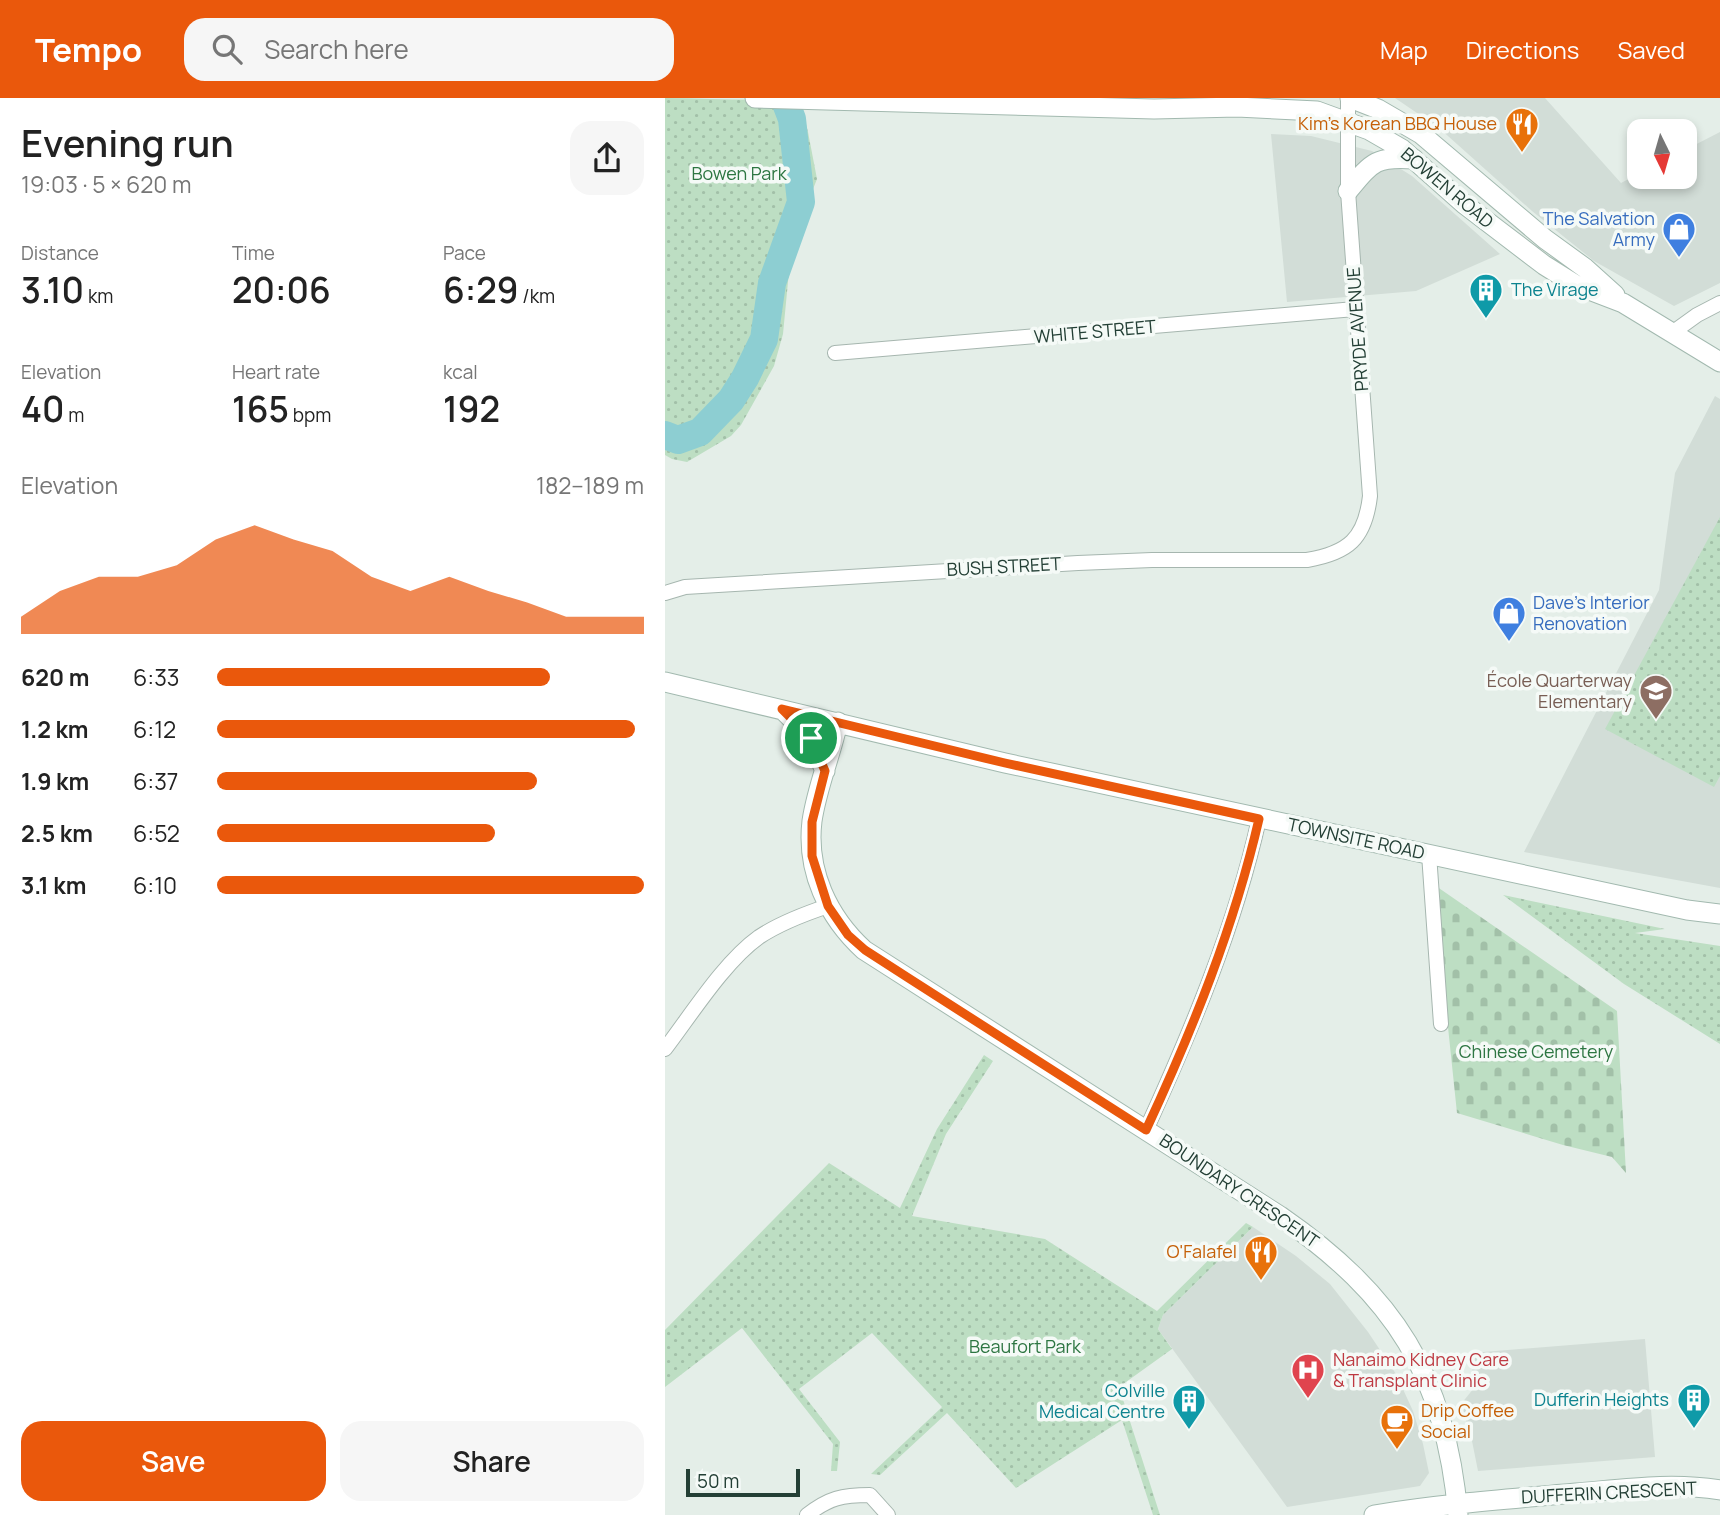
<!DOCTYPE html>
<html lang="en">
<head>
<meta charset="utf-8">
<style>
  :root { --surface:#fff; --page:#f6f6f6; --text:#222; --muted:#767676; --accent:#ea580c }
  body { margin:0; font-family:Manrope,sans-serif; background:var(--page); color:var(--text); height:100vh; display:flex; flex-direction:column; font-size:26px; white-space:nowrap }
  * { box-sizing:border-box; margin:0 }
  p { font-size:23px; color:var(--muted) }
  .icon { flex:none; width:38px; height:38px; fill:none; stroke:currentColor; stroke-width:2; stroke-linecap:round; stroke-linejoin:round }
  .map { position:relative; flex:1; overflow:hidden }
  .side { display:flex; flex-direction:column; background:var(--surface); width:665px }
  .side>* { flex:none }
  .needle { width:46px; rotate:175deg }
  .fabs { position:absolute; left:962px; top:21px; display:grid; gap:14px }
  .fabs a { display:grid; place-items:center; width:70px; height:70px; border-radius:14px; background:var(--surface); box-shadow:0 4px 10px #0003; font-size:35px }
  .scale { position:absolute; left:21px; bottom:18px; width:114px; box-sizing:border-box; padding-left:7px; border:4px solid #233f35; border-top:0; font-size:19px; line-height:24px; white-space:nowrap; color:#233f35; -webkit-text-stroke:5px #f5faf7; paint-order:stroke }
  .pin { position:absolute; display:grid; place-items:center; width:60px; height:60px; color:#fff; margin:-30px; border:4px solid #fff; border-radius:50%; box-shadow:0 2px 7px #0007 }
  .round { display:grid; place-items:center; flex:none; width:74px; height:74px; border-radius:21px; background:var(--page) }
  .overview { display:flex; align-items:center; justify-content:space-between; height:119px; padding:0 21px }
  h1 { font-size:38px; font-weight:600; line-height:52px }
  .figures { display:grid; grid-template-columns:repeat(3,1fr); gap:10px; height:119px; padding:7px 21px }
  .figures div { display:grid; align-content:center }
  .figures b { font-size:35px; font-weight:600 }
  .figures small { font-size:19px; font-weight:400 }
  .figures p { font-size:19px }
  .chart { height:196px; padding:14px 21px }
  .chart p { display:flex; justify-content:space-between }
  .chart svg { width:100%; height:126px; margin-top:7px; fill:var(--accent); opacity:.7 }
  .cta { display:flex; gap:14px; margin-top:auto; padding:14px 21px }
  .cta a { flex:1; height:80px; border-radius:21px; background:var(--accent); color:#fff; font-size:28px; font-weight:600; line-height:80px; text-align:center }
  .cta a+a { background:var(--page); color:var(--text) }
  ul { padding:0 21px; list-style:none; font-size:23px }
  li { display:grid; grid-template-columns:112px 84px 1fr; align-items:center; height:52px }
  li i { height:18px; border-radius:9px; background:var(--accent) }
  header { display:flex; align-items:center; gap:42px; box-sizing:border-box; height:98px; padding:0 35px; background:var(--accent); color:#fff }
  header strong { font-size:33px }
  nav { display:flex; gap:38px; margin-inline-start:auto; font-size:24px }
  .search { width:490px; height:63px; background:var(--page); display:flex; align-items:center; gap:18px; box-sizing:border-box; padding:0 24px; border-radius:21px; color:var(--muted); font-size:26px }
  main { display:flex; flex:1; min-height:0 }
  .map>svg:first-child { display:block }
  .built { fill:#d2ddd7 }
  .grass { fill:url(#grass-dots) }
  .cemetery { fill:url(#cemetery-stones) }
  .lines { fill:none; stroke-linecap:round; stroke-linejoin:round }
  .river { stroke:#8dced2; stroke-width:28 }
  .street-casing { stroke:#a6b6af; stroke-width:16 }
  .secondary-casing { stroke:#a2b9af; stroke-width:21 }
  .street { stroke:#fff; stroke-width:14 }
  .secondary { stroke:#fff; stroke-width:19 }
  .route-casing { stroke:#fff; stroke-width:14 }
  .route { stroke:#ea580c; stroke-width:9 }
  .labels { text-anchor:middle; stroke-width:7; stroke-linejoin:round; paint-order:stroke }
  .food-label { font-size:18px; fill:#c56008; stroke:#f5faf7; text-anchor:end }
  .park-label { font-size:18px; fill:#2d7642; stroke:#f5faf7 }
  .street-label { font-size:18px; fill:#233f35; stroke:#f5faf7 }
  .shop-label { font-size:18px; fill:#366cbe; stroke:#f5faf7; text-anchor:end }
  .culture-label { font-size:18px; fill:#0d838f; stroke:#f5faf7; text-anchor:end }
  .education-label { font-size:18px; fill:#785e54; stroke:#f5faf7; text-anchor:end }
  .health-label { font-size:18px; fill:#be3a42; stroke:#f5faf7; text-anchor:start }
</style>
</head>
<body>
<header>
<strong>Tempo</strong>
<div class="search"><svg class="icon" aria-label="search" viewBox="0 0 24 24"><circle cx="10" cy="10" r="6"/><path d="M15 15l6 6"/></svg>Search here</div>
<nav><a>Map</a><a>Directions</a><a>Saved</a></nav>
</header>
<main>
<section class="side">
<div class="overview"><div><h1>Evening run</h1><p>19:03 · 5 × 620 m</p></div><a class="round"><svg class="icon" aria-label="share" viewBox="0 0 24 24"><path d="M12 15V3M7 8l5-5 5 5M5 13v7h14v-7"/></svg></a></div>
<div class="figures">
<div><p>Distance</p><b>3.10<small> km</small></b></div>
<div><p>Time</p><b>20:06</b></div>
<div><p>Pace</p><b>6:29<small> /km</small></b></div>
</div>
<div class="figures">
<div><p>Elevation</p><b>40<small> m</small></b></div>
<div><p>Heart rate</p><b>165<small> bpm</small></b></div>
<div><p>kcal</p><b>192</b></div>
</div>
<div class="chart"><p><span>Elevation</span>182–189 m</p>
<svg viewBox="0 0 160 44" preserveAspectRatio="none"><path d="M0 44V38L10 29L20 24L30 24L40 20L50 11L60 6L70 11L80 15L90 24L100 29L110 24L120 29L130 33L140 38L150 38L160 38V44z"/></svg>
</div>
<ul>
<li><b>620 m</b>6:33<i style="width:78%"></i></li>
<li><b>1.2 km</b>6:12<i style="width:98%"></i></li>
<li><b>1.9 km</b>6:37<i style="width:75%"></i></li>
<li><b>2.5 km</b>6:52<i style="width:65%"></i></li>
<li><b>3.1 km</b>6:10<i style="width:100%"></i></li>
</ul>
<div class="cta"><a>Save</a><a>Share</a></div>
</section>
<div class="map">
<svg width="1055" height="1417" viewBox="0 0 1055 1417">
  <defs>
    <pattern id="grass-dots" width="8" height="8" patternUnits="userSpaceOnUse" patternTransform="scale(1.75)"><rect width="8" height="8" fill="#bddec3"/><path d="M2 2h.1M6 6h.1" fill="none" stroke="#a2c0a8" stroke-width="1.8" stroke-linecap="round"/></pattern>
    <pattern id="cemetery-stones" width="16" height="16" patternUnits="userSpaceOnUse" patternTransform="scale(1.75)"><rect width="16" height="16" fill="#bddec3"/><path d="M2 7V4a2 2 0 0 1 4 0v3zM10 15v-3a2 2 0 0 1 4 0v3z" fill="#a2c0a8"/></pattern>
  </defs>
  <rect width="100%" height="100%" fill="#e4eee8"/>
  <!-- built -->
  <path class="built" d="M730,0h150l76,85 19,-10v4h45v-27l35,-18v151l-46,23 -80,-45 -62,-50 -93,-83z
    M606,36l40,2 61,15 40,25 88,78 -84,37 -129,11z
    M1050,298l5,3v489l-196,-36 135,-262 16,-117z
    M588,1129l43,29 34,28 38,48 28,42 17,37 10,33 6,29 -9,13 -133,21 -129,-178 5,-14z
    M980,1241l10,118 -177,14 -7,-35 -10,-32 13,-16 -3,-35z"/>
  <!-- grass -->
  <path class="grass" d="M0,0c45,0 89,4 134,0l9,34 9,47 -15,38 -12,44 -7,73 -9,32 -33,59 -10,11 -44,26 -15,-3 -7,-4z
    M1055,419v259l-6,11 -109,-58z
    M838,797l162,34 -30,4 85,13v98l-96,-60z
    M319,957l9,6 -47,73 -34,82 133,23 112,72 89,-88 7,4 -90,88 -5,14 14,20 -53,38 41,128h-7l-31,-95 -106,68 -69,-75 -67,62 -9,-1 71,-67 -70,-74 -73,56 41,53 -3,29h-6l2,-27 -91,-116 -77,59v-57l164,-167 71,45 37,-79z"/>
  <!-- cemetery -->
  <path class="cemetery" d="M768,786l184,127 9,162 -14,-16 -49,-12 -106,-32z"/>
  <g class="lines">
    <!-- river -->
    <path class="river" d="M0,337l13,5 22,-8 31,-32 14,-22 19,-39 8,-56 29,-81 -9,-83 -8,-21"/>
    <defs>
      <path id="street" d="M1007,235l25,-18 23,-12
        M170,255l520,-44
        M0,495l20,-6 393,-24 74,-3h155c41,-7 58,-21 63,-64l-22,-305v-93
        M764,756l12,170
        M0,951c26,-34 59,-87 94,-112 21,-14 45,-23 69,-31
        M481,1032c46,-101 89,-203 113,-311
        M142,1417c22,-17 35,-20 63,-20l18,20"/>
      <path id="secondary" d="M90,0l399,11 83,-2 80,4 52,19 33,19 62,55 80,61 32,20 47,18 97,59
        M685,0l28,11 43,25 124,105 40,29 30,27
        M683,93c24,-29 28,-35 66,-32
        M0,584l340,81 682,147 33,4
        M118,612l28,28 14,33
        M173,624c-7,33 -21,65 -26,99 -6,50 16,96 52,129l416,266c114,79 166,159 178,299
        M709,1417c67,-11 134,-16 202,-22 48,-4 96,-11 144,-3"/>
    </defs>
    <!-- street casing -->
    <use href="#street" class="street-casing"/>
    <!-- secondary casing -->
    <use href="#secondary" class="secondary-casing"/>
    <!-- street -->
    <use href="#street" class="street"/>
    <!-- secondary -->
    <use href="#secondary" class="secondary"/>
  </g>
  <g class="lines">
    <defs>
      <path id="route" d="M117,611l223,54 254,56c-25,108 -66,210 -113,311l-236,-151 -45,-29 -17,-15 -20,-29 -16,-50v-34l13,-51 -14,-33z"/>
    </defs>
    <!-- route casing -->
    <use href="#route" class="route-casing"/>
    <!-- route -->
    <use href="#route" class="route"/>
  </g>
  <!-- icons -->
  <defs>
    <symbol id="restaurant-pin" viewBox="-11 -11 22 30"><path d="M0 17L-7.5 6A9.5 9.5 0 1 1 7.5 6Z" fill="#e8710a" stroke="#f5faf7"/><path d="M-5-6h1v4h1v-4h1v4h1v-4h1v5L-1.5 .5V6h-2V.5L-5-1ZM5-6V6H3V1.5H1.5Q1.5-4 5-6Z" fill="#fff"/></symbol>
    <symbol id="shop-pin" viewBox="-11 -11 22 30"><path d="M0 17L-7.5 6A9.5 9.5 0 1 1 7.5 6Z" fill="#3f7fe0" stroke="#f5faf7"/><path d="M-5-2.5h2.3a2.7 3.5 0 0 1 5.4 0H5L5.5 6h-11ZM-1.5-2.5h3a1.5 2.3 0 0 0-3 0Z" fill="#fff"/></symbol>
    <symbol id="building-pin" viewBox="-11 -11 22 30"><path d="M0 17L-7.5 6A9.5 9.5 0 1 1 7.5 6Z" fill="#0f9aa8" stroke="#f5faf7"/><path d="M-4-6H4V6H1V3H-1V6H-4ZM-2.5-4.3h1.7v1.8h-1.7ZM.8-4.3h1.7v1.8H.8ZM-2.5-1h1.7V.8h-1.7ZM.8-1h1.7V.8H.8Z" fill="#fff"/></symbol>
    <symbol id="school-pin" viewBox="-11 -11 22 30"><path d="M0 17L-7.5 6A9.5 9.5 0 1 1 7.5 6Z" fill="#8d6e63" stroke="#f5faf7"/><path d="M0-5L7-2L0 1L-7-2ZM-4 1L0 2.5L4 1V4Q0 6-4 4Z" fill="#fff"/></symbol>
    <symbol id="hospital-pin" viewBox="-11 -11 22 30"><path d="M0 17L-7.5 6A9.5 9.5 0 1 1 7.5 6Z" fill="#e0444e" stroke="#f5faf7"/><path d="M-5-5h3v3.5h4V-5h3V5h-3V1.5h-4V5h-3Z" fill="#fff"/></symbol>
    <symbol id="cafe-pin" viewBox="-11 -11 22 30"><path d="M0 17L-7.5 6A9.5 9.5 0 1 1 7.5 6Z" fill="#e8710a" stroke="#f5faf7"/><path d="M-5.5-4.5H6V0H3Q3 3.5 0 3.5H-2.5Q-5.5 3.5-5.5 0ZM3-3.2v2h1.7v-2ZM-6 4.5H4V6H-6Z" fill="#fff"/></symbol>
  </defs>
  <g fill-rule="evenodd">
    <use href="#restaurant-pin" x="838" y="7" width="38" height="52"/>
    <use href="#shop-pin" x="995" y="112" width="38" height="52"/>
    <use href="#building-pin" x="802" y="173" width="38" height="52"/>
    <use href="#shop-pin" x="825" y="496" width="38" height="52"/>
    <use href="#school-pin" x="972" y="574" width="38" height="52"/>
    <use href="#restaurant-pin" x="577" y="1135" width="38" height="52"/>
    <use href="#hospital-pin" x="624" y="1253" width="38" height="52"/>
    <use href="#building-pin" x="1010" y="1283" width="38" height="52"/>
    <use href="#building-pin" x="505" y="1284" width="38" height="52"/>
    <use href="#cafe-pin" x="713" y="1304" width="38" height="52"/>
  </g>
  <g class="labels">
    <!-- food labels -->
    <g class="food-label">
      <text x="832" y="32">Kim's Korean BBQ House</text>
      <text x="572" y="1160">O'Falafel</text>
      <text x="756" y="1319" text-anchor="start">Drip Coffee<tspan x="756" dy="21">Social</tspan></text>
    </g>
    <!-- park labels -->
    <g class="park-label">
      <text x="74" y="82">Bowen Park</text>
      <text x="871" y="960">Chinese Cemetery</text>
      <text x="360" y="1255">Beaufort Park</text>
    </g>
    <!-- street labels -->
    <g class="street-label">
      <text transform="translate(782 90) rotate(40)" y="6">BOWEN ROAD</text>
      <text transform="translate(693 231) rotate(-94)" y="6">PRYDE AVENUE</text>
      <text transform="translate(430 234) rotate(-5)" y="6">WHITE STREET</text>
      <text transform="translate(339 469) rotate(-3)" y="6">BUSH STREET</text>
      <text transform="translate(691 741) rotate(12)" y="6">TOWNSITE ROAD</text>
      <text transform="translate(574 1093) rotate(34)" y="6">BOUNDARY CRESCENT</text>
      <text transform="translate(944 1395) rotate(-3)" y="6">DUFFERIN CRESCENT</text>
    </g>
    <!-- shop labels -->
    <g class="shop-label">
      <text x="990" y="127">The Salvation<tspan x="990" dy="21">Army</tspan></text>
      <text x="868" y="511" text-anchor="start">Dave's Interior<tspan x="868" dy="21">Renovation</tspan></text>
    </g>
    <!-- culture labels -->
    <g class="culture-label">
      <text x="846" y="198" text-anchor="start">The Virage</text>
      <text x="500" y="1299">Colville<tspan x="500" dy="21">Medical Centre</tspan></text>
      <text x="1004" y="1308">Dufferin Heights</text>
    </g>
    <!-- education labels -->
    <g class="education-label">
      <text x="967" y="589">École Quarterway<tspan x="967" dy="21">Elementary</tspan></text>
    </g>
    <!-- health labels -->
    <g class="health-label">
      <text x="668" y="1268">Nanaimo Kidney Care<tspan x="668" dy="21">&amp; Transplant Clinic</tspan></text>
    </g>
  </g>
</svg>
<div class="fabs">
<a><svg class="needle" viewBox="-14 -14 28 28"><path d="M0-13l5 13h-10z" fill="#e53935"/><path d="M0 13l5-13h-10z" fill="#767676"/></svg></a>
</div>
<div class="scale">50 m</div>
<div class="pin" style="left:146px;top:640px;background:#1e9e55"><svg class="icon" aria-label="arrive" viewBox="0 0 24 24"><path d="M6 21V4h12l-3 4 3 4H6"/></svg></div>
</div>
</main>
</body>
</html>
